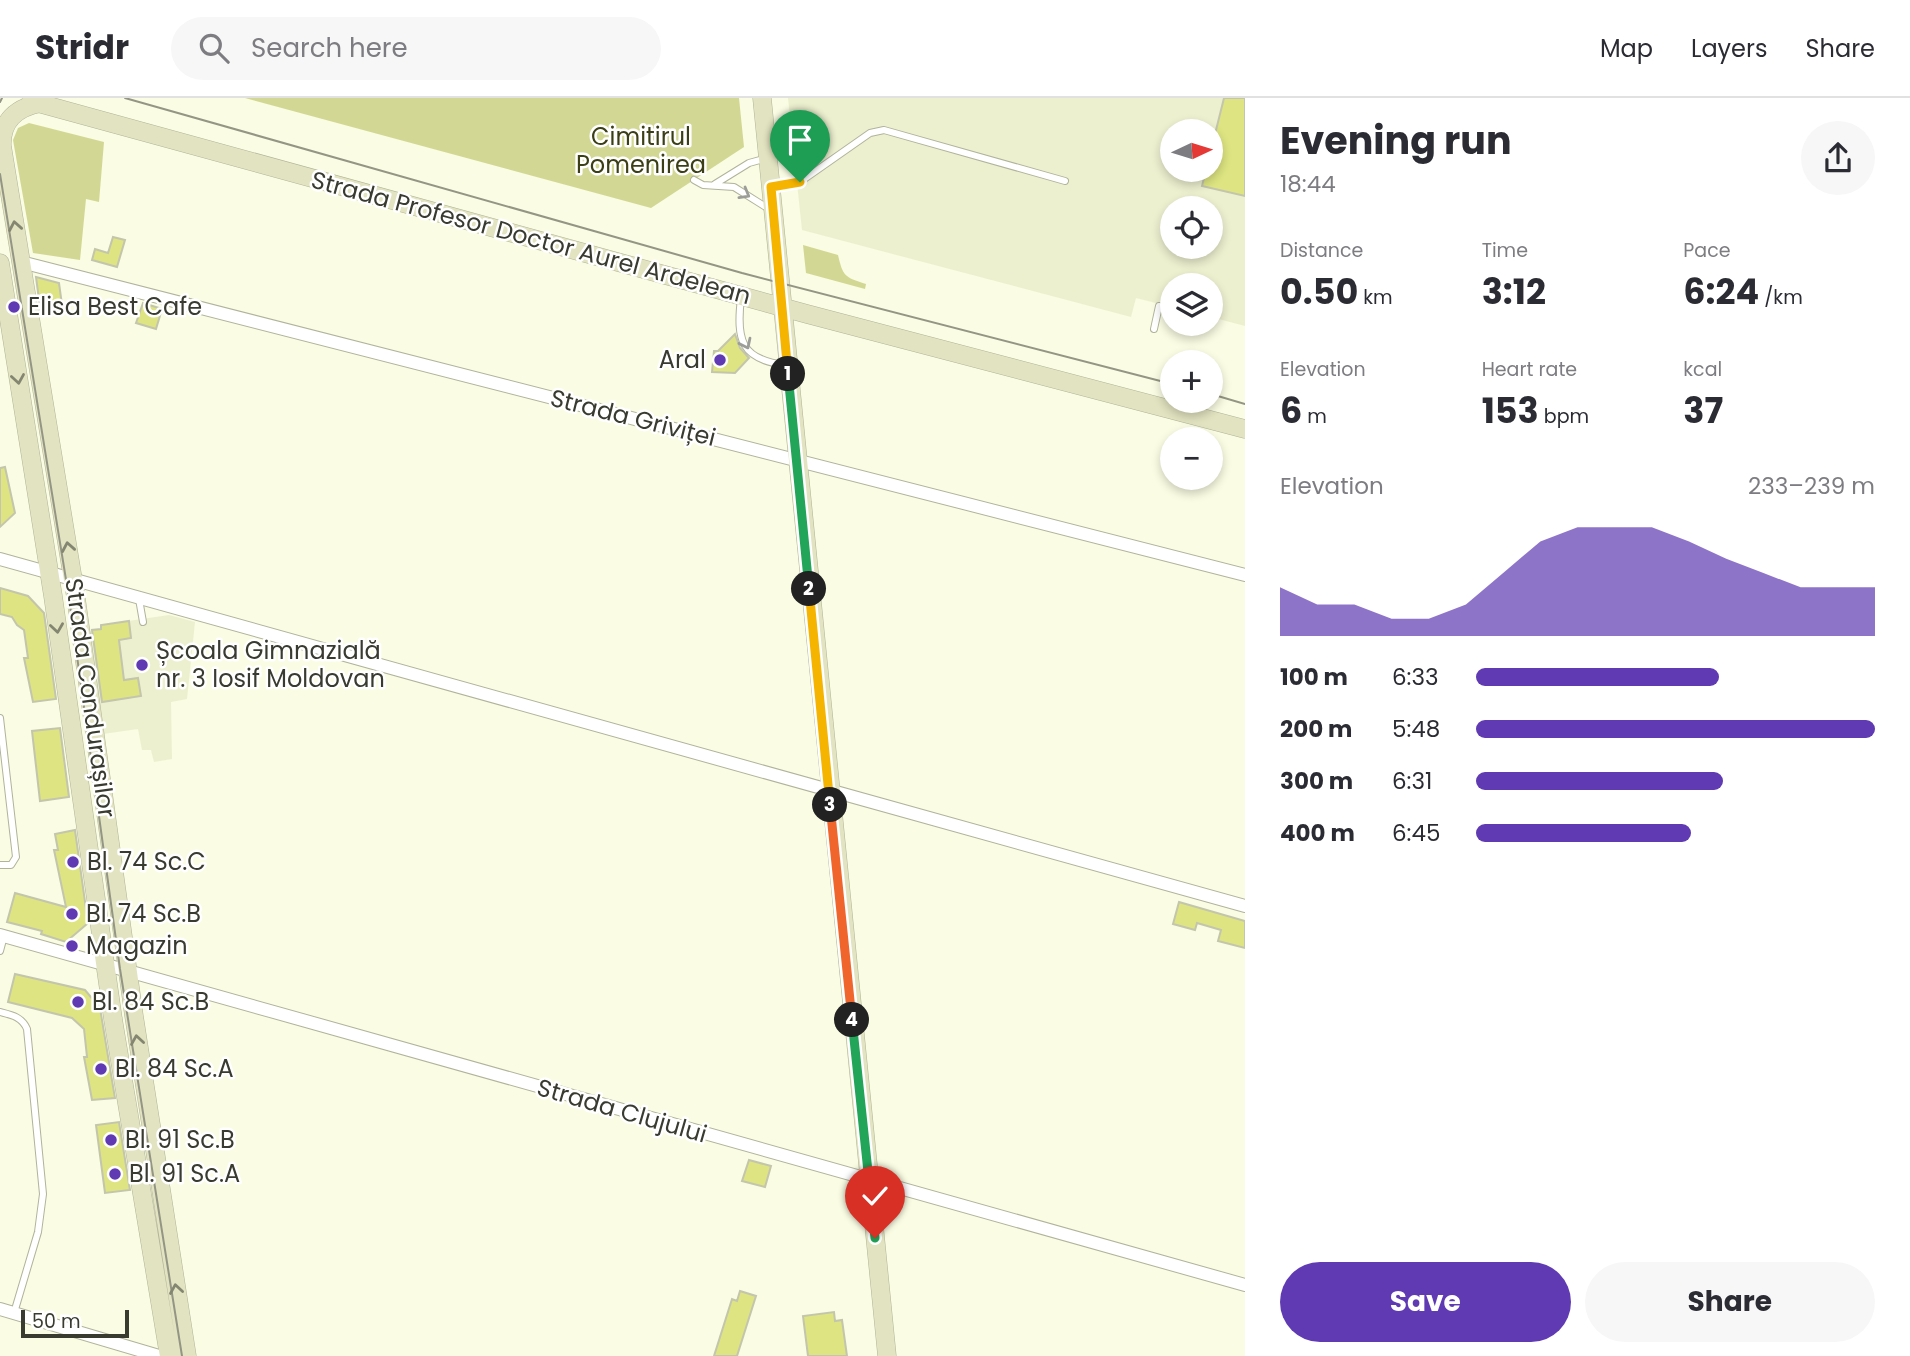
<!DOCTYPE html>
<html lang="en">
<head>
<meta charset="utf-8">
<style>
  :root { --surface:#fff; --page:#f7f7f7; --text:#2b2b33; --muted:#7c7c81; --line:#e1e1e2; --accent:#5f3ab2 }
  body { margin:0; font-family:Poppins,sans-serif; background:var(--page); color:var(--text); height:100vh; display:flex; flex-direction:column; font-size:26px; white-space:nowrap }
  * { box-sizing:border-box; margin:0 }
  p { font-size:23px; color:var(--muted) }
  .icon { flex:none; width:38px; height:38px; fill:none; stroke:currentColor; stroke-width:2; stroke-linecap:round; stroke-linejoin:round }
  .map { position:relative; flex:1; overflow:hidden }
  .drawer { display:flex; flex-direction:column; background:var(--surface); width:665px }
  .drawer>* { flex:none }
  .needle { width:46px; rotate:86deg }
  .buttons { position:absolute; left:1160px; top:21px; display:grid; gap:14px }
  .buttons a { display:grid; place-items:center; width:63px; height:63px; border-radius:50%; background:var(--surface); box-shadow:0 4px 10px #0003; font-size:35px }
  .scale { position:absolute; left:21px; bottom:18px; width:108px; box-sizing:border-box; padding-left:7px; border:4px solid #393a30; border-top:0; font-size:19px; line-height:24px; white-space:nowrap; color:#393a30; -webkit-text-stroke:5px #fff; paint-order:stroke }
  .pin { position:absolute; display:grid; place-items:center; width:60px; height:60px; color:#fff; margin:-72px -30px; border-radius:50% 50% 50% 0; rotate:-45deg; box-shadow:0 0 7px #0007 }
  .pin .icon { rotate:45deg }
  .km { position:absolute; width:35px; height:35px; margin:-18px; border-radius:50%; background:#222; color:#fff; font-size:19px; line-height:35px; text-align:center }
  .round { display:grid; place-items:center; flex:none; width:74px; height:74px; border-radius:37px; background:var(--page) }
  .head { display:flex; align-items:center; justify-content:space-between; height:119px; padding:0 35px }
  h1 { font-size:38px; font-weight:700; line-height:52px }
  .metrics { display:grid; grid-template-columns:repeat(3,1fr); gap:10px; height:119px; padding:7px 35px }
  .metrics div { display:grid; align-content:center }
  .metrics b { font-size:35px; font-weight:700 }
  .metrics small { font-size:19px; font-weight:400 }
  .metrics p { font-size:19px }
  .chart { height:196px; padding:14px 35px }
  .chart p { display:flex; justify-content:space-between }
  .chart svg { width:100%; height:126px; margin-top:7px; fill:var(--accent); opacity:.7 }
  .action { display:flex; gap:14px; margin-top:auto; padding:14px 35px }
  .action a { flex:1; height:80px; border-radius:42px; background:var(--accent); color:#fff; font-size:28px; font-weight:700; line-height:80px; text-align:center }
  .action a+a { background:var(--page); color:var(--text) }
  ul { padding:0 35px; list-style:none; font-size:23px }
  li { display:grid; grid-template-columns:112px 84px 1fr; align-items:center; height:52px }
  li i { height:18px; border-radius:9px; background:var(--accent) }
  header { display:flex; align-items:center; gap:42px; box-sizing:border-box; height:98px; padding:0 35px; background:var(--surface); border-bottom:2px solid var(--line) }
  header strong { font-size:33px }
  nav { display:flex; gap:38px; margin-inline-start:auto; font-size:24px }
  .search { width:490px; height:63px; background:var(--page); display:flex; align-items:center; gap:18px; box-sizing:border-box; padding:0 24px; border-radius:38px; color:var(--muted); font-size:26px }
  main { display:flex; flex:1; min-height:0 }
  .map>svg:first-child { display:block }
  .built { fill:#edf0cf; fill-rule:evenodd }
  .green { fill:#d2d894 }
  .building { fill:#dde481; stroke:#c3c5ad; stroke-width:2 }
  .lines { fill:none; stroke-linecap:round; stroke-linejoin:round }
  .lane-casing { stroke:#b1b39b; stroke-width:8 }
  .street-casing { stroke:#b1b39b; stroke-width:14 }
  .secondary-casing { stroke:#b1b39b; stroke-width:19 }
  .lane { stroke:#fff; stroke-width:6 }
  .street { stroke:#fff; stroke-width:12 }
  .secondary { stroke:#e2e3c0; stroke-width:18 }
  .tram { stroke:#949584; stroke-width:2 }
  .oneway { stroke:#9c9c98 }
  .oneway2 { stroke:#858671 }
  .split-1-casing { stroke:#fff; stroke-width:14 }
  .split-2-casing { stroke:#fff; stroke-width:14 }
  .split-3-casing { stroke:#fff; stroke-width:14 }
  .split-4-casing { stroke:#fff; stroke-width:14 }
  .split-5-casing { stroke:#fff; stroke-width:14 }
  .split-1 { stroke:#f5b400; stroke-width:9 }
  .split-2 { stroke:#22a559; stroke-width:9 }
  .split-3 { stroke:#f5b400; stroke-width:9 }
  .split-4 { stroke:#f0652b; stroke-width:9 }
  .split-5 { stroke:#22a559; stroke-width:9 }
  .poi-dot { fill:#5f3ab2; stroke:#fff; stroke-width:2.5 }
  .labels { text-anchor:middle; stroke-width:5; stroke-linejoin:round; paint-order:stroke }
  .park-label { font-size:24px; fill:#3c3f15; stroke:#fff }
  .street-label { font-size:24px; fill:#393a30; stroke:#fff }
  .poi-label { font-size:24px; fill:#393a30; stroke:#fff; text-anchor:start }
</style>
</head>
<body>
<header>
<strong>Stridr</strong>
<div class="search"><svg class="icon" aria-label="search" viewBox="0 0 24 24"><circle cx="10" cy="10" r="6"/><path d="M15 15l6 6"/></svg>Search here</div>
<nav><a>Map</a><a>Layers</a><a>Share</a></nav>
</header>
<main>
<div class="map">
<svg width="1245" height="1258" viewBox="0 0 1245 1258">
  <rect width="100%" height="100%" fill="#fafce3"/>
  <!-- built -->
  <path class="built" d="M788,0h457v228l-34,-9v-32h-39v22l-36,-9 -5,19 -329,-87zM1172,33h39v39h-39zM1172,110h39v39h-39z
    M169,517l26,7 -8,77 -16,3 1,57 -18,3 -3,-12h-9l-4,-21 -35,5 -15,-103 13,-2v-4z"/>
  <!-- green -->
  <path class="green" d="M245,0h494l5,49 -93,61z
    M29,25l75,19 -5,60 -13,-3 -6,61 -47,-7 -20,-113 5,-12z
    M803,147l35,10c5,21 6,22 28,29l-1,5 -59,-16z"/>
  <!-- building -->
  <path class="building" d="M1224,0h21v98l-43,-10 4,-16h5v-20z
    M113,139l12,3 -8,27 -25,-7 3,-11 13,4z
    M36,179l23,6 4,29 -22,3z
    M143,205l19,6 -6,20 -20,-6z
    M735,236l5,14 9,10 -14,15 -23,-1 2,-21h4z
    M5,369l10,46 -15,14v-59z
    M0,490l28,8 16,17 12,86 -23,3 -9,-44h4l-4,-28 -7,-5 -5,-8 -12,-3z
    M129,523l2,17 -12,2 5,40 14,-2 3,18 -39,6 -10,-72 9,-1v-4z
    M60,630l9,69 -29,4 -8,-70z
    M75,732l13,93 -22,19 -25,-8 1,-3 -35,-9 8,-29 51,14 -12,-57h4l-3,-16z
    M1179,804l66,19v27l-27,-7 3,-11 -24,-7 -2,7 -22,-6z
    M15,876l70,16 15,18 15,90 -23,2 -8,-43h3l-3,-28 -12,-11 -64,-16z
    M119,1024l11,68 -25,3 -9,-68z
    M749,1062l22,6 -6,21 -23,-6z
    M740,1193l16,5 -19,60h-23l18,-57 5,2z
    M834,1214l1,9 7,-1 5,36h-39l-5,-40z"/>
  <g class="lines">
    <defs>
      <path id="lane" d="M694,82l9,5 31,2 35,22
        M715,86l34,-21 18,-5
        M772,89l28,-5 70,-49 14,-3 181,51
        M741,200c-5,42 0,62 45,67
        M1154,231l5,-23
        M139,501l4,23
        M0,620l16,139 -5,8h-11
        M0,853l4,-15
        M0,914c12,3 22,5 27,17l16,165 -5,38 -24,81"/>
      <path id="street" d="M21,164l1224,313
        M0,461l1245,347
        M0,837l1245,350
        M0,1211l159,47"/>
      <path id="secondary" d="M762,0l125,1258
        M31,3l776,213 438,115
        M40,5c-24,5 -39,18 -38,43l74,452 58,418 53,340
        M0,165l53,333 60,423 56,337"/>
    </defs>
    <!-- lane casing -->
    <use href="#lane" class="lane-casing"/>
    <!-- street casing -->
    <use href="#street" class="street-casing"/>
    <!-- secondary casing -->
    <use href="#secondary" class="secondary-casing"/>
    <!-- lane -->
    <use href="#lane" class="lane"/>
    <!-- street -->
    <use href="#street" class="street"/>
    <!-- secondary -->
    <use href="#secondary" class="secondary"/>
    <!-- tram -->
    <path class="tram" d="M125,0l617,175 430,111
      M0,4l2,-4
      M0,76l69,424 51,371 62,387
      M1211,296l34,10"/>
  </g>
  <!-- one-way arrows -->
  <defs><path id="oneway-chevron" d="M-2-3.5L2.5 0L-2 3.5" fill="none" stroke-width="1.6" stroke-linecap="round" stroke-linejoin="round" transform="scale(1.75)"/></defs>
  <g class="oneway">
    <use href="#oneway-chevron" transform="translate(745 96) rotate(30)"/>
    <use href="#oneway-chevron" transform="translate(746 246) rotate(64)"/>
  </g>
  <g class="oneway2">
    <use href="#oneway-chevron" transform="translate(15 128) rotate(-100)"/>
    <use href="#oneway-chevron" transform="translate(18 281) rotate(81)"/>
    <use href="#oneway-chevron" transform="translate(68 449) rotate(-100)"/>
    <use href="#oneway-chevron" transform="translate(57 530) rotate(82)"/>
    <use href="#oneway-chevron" transform="translate(137 942) rotate(-99)"/>
    <use href="#oneway-chevron" transform="translate(176 1191) rotate(-99)"/>
  </g>
  <g class="lines">
    <defs>
      <path id="split-1" d="M788,276l-17,-187 29,-5"/>
      <path id="split-2" d="M788,276l21,215"/>
      <path id="split-3" d="M809,491l21,216"/>
      <path id="split-4" d="M830,707l22,215"/>
      <path id="split-5" d="M852,922l23,218"/>
    </defs>
    <!-- split-1 casing -->
    <use href="#split-1" class="split-1-casing"/>
    <!-- split-2 casing -->
    <use href="#split-2" class="split-2-casing"/>
    <!-- split-3 casing -->
    <use href="#split-3" class="split-3-casing"/>
    <!-- split-4 casing -->
    <use href="#split-4" class="split-4-casing"/>
    <!-- split-5 casing -->
    <use href="#split-5" class="split-5-casing"/>
    <!-- split-1 -->
    <use href="#split-1" class="split-1"/>
    <!-- split-2 -->
    <use href="#split-2" class="split-2"/>
    <!-- split-3 -->
    <use href="#split-3" class="split-3"/>
    <!-- split-4 -->
    <use href="#split-4" class="split-4"/>
    <!-- split-5 -->
    <use href="#split-5" class="split-5"/>
  </g>
  <!-- markers -->
  <g class="poi-dot">
    <circle cx="14" cy="209" r="7"/>
    <circle cx="720" cy="262" r="7"/>
    <circle cx="142" cy="567" r="7"/>
    <circle cx="73" cy="764" r="7"/>
    <circle cx="72" cy="816" r="7"/>
    <circle cx="72" cy="848" r="7"/>
    <circle cx="78" cy="904" r="7"/>
    <circle cx="101" cy="971" r="7"/>
    <circle cx="111" cy="1042" r="7"/>
    <circle cx="115" cy="1076" r="7"/>
  </g>
  <g class="labels">
    <!-- park labels -->
    <g class="park-label">
      <text x="641" y="47">Cimitirul<tspan x="641" dy="28">Pomenirea</tspan></text>
    </g>
    <!-- street labels -->
    <g class="street-label">
      <text transform="translate(531 140) rotate(15)" y="8">Strada Profesor Doctor Aurel Ardelean</text>
      <text transform="translate(633 320) rotate(14)" y="8">Strada Griviței</text>
      <text transform="translate(90 600) rotate(82)" y="8">Strada Condurașilor</text>
      <text transform="translate(622 1013) rotate(16)" y="8">Strada Clujului</text>
    </g>
    <!-- poi labels -->
    <g class="poi-label">
      <text x="28" y="217">Elisa Best Cafe</text>
      <text x="706" y="270" text-anchor="end">Aral</text>
      <text x="156" y="561">Școala Gimnazială<tspan x="156" dy="28">nr. 3 Iosif Moldovan</tspan></text>
      <text x="87" y="772">Bl. 74 Sc.C</text>
      <text x="86" y="824">Bl. 74 Sc.B</text>
      <text x="86" y="856">Magazin</text>
      <text x="92" y="912">Bl. 84 Sc.B</text>
      <text x="115" y="979">Bl. 84 Sc.A</text>
      <text x="125" y="1050">Bl. 91 Sc.B</text>
      <text x="129" y="1084">Bl. 91 Sc.A</text>
    </g>
  </g>
</svg>
<div class="buttons">
<a><svg class="needle" viewBox="-14 -14 28 28"><path d="M0-13l5 13h-10z" fill="#e53935"/><path d="M0 13l5-13h-10z" fill="#7c7c81"/></svg></a>
<a><svg class="icon" aria-label="locate" viewBox="0 0 24 24"><circle cx="12" cy="12" r="6"/><path d="M12 2v4M12 18v4M2 12h4M18 12h4"/></svg></a>
<a><svg class="icon" aria-label="layers" viewBox="0 0 24 24"><path d="M12 4l9 5-9 5-9-5zM3 14l9 5 9-5"/></svg></a>
<a>+</a>
<a>−</a>
</div>
<div class="scale">50 m</div>
<div class="pin" style="left:800px;top:84px;background:#1e9e55"><svg class="icon" aria-label="arrive" viewBox="0 0 24 24"><path d="M6 21V4h12l-3 4 3 4H6"/></svg></div>
<div class="pin" style="left:875px;top:1140px;background:#d93025"><svg class="icon" aria-label="check" viewBox="0 0 24 24"><path d="M5 12l5 5 9-10"/></svg></div>
<b class="km" style="left:788px;top:276px">1</b>
<b class="km" style="left:809px;top:491px">2</b>
<b class="km" style="left:830px;top:707px">3</b>
<b class="km" style="left:852px;top:922px">4</b>
</div>
<section class="drawer">
<div class="head"><div><h1>Evening run</h1><p>18:44</p></div><a class="round"><svg class="icon" aria-label="share" viewBox="0 0 24 24"><path d="M12 15V3M7 8l5-5 5 5M5 13v7h14v-7"/></svg></a></div>
<div class="metrics">
<div><p>Distance</p><b>0.50<small> km</small></b></div>
<div><p>Time</p><b>3:12</b></div>
<div><p>Pace</p><b>6:24<small> /km</small></b></div>
</div>
<div class="metrics">
<div><p>Elevation</p><b>6<small> m</small></b></div>
<div><p>Heart rate</p><b>153<small> bpm</small></b></div>
<div><p>kcal</p><b>37</b></div>
</div>
<div class="chart"><p><span>Elevation</span>233–239 m</p>
<svg viewBox="0 0 160 44" preserveAspectRatio="none"><path d="M0 44V27L10 33L20 33L30 38L40 38L50 33L60 22L70 11L80 6L90 6L100 6L110 11L120 17L130 22L140 27L150 27L160 27V44z"/></svg>
</div>
<ul>
<li><b>100 m</b>6:33<i style="width:61%"></i></li>
<li><b>200 m</b>5:48<i style="width:100%"></i></li>
<li><b>300 m</b>6:31<i style="width:62%"></i></li>
<li><b>400 m</b>6:45<i style="width:54%"></i></li>
</ul>
<div class="action"><a>Save</a><a>Share</a></div>
</section>
</main>
</body>
</html>
